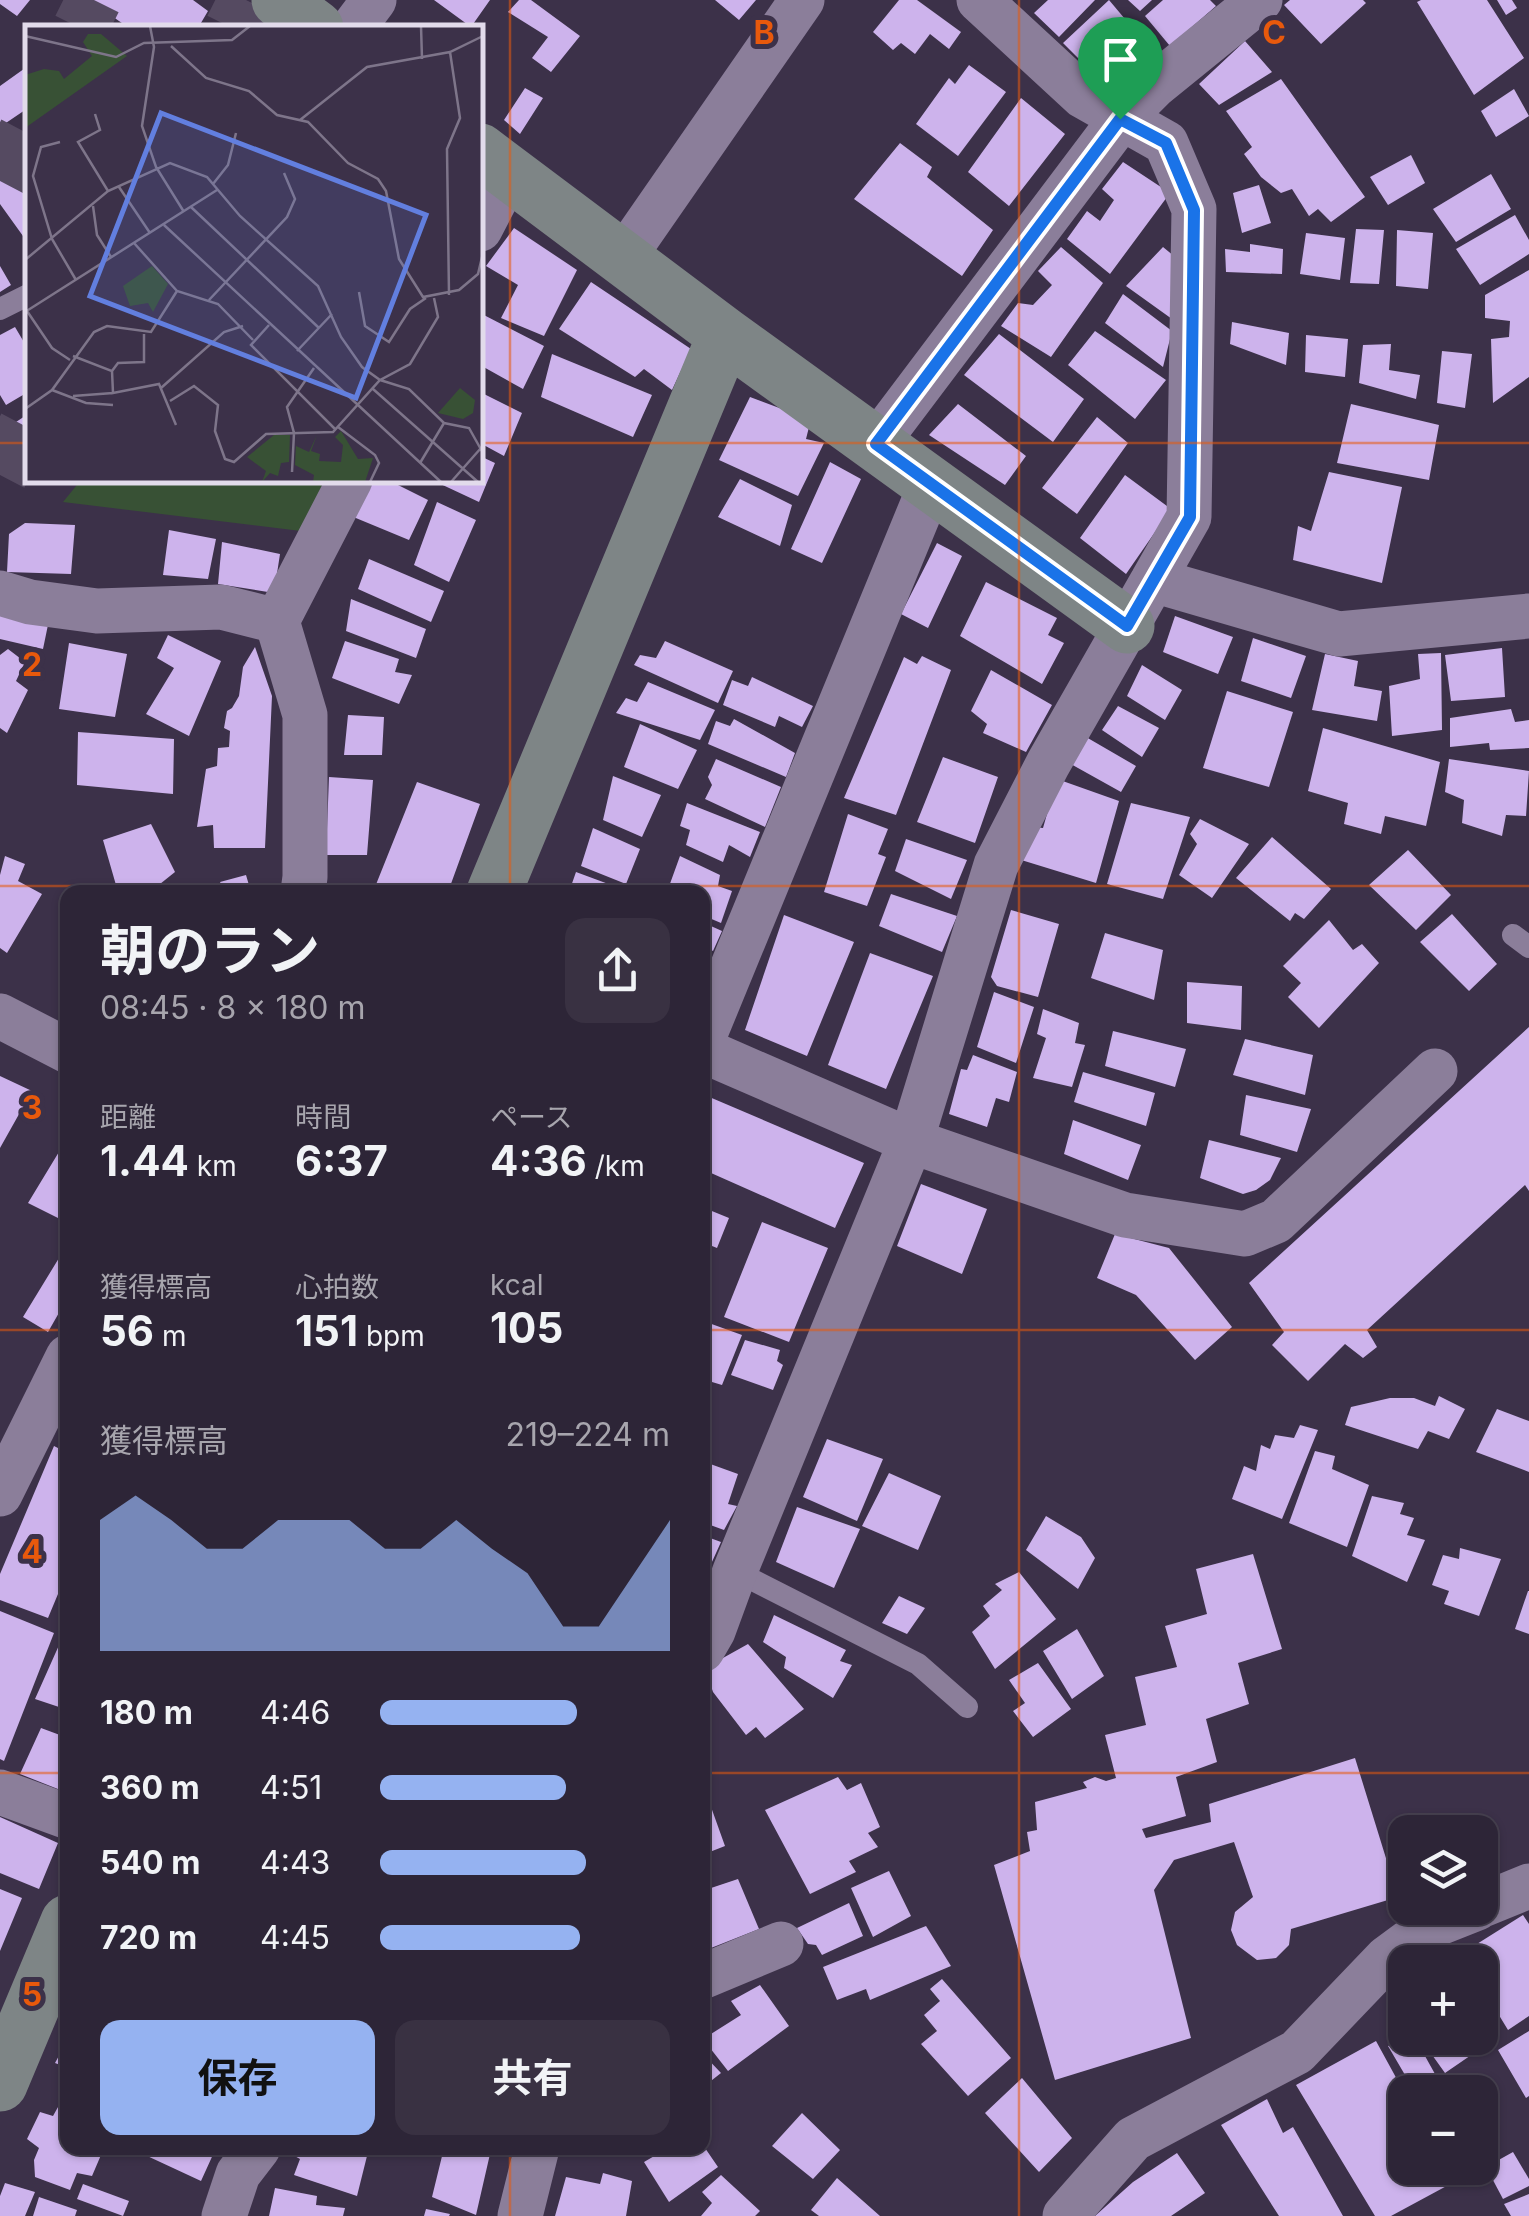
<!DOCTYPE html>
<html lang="ja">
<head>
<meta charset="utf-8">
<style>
  :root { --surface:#2d2537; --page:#393142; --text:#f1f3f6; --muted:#a7a5ad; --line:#484252; --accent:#95b2f1 }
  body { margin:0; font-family:Inter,"Noto Sans JP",sans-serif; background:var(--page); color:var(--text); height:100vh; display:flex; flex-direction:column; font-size:38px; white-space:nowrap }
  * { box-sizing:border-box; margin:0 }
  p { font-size:32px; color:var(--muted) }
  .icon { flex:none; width:55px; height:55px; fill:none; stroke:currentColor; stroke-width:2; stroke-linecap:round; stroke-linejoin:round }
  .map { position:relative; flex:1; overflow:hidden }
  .drawer { position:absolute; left:60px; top:885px; width:650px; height:1270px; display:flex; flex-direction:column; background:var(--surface); border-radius:20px; box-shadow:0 2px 8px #0004,0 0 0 2px var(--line) }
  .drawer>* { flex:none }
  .controls { position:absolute; left:1388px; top:1815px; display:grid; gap:20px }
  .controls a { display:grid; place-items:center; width:110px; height:110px; border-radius:20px; background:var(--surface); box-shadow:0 2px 8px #0004,0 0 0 2px var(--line); font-size:50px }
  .pin { position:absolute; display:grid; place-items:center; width:85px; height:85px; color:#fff; margin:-102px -42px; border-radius:50% 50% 50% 0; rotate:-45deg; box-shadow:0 0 10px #0007 }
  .pin .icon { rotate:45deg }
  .round { display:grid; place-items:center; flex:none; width:105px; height:105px; border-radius:20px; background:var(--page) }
  .summary { display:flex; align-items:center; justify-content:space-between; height:170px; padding:0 40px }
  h1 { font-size:55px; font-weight:700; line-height:75px }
  .metrics { display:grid; grid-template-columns:repeat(3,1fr); gap:15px; height:170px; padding:10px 40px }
  .metrics div { display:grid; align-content:center }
  .metrics b { font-size:42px; font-weight:700 }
  .metrics small { font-size:28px; font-weight:400 }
  .metrics p { font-size:28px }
  .chart { height:280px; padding:20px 40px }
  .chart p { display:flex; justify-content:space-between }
  .chart svg { width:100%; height:180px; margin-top:10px; fill:var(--accent); opacity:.7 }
  .button { display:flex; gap:20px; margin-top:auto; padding:20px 40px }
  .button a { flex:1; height:115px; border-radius:20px; background:var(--accent); color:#111; font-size:40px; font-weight:700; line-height:115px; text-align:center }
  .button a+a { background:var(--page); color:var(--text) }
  ul { padding:0 40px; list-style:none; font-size:32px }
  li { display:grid; grid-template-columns:160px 120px 1fr; align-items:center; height:75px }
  li i { height:25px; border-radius:12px; background:var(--accent) }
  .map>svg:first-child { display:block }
  .green { fill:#385135 }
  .building { fill:#cdb3ec }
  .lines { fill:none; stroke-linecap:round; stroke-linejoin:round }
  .highway-tunnel { stroke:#554a61; stroke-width:55; stroke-dasharray:55 28; stroke-linecap:butt }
  .lane { stroke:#8b7e9a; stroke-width:22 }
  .street { stroke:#8b7e9a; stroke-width:45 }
  .secondary { stroke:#7e8586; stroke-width:55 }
  .route-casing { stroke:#fff; stroke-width:20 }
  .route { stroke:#1a73e8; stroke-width:12 }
  .grid { fill:none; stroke:#e8590c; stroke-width:2.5; stroke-opacity:0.55 }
  .inset-road { fill:none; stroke:#7e758a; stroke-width:2.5 }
  .view { fill:#627fdf; fill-opacity:0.15; stroke:#627fdf; stroke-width:5 }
  .inset-edge { fill:none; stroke:#e2dbeb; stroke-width:5 }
  .grid-label { font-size:32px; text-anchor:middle; font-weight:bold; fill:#e8590c; stroke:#3c3149; stroke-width:10; stroke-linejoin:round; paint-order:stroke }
</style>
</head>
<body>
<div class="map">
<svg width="1529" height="2216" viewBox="0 0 1529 2216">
  <rect width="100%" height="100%" fill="#3c3149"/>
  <!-- green -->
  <path class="green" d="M81,480h249l-29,51 -238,-29z"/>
  <!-- building -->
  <path class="building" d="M0,0h30l-13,16 -17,-12z
    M89,0h104l15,11 -10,17h-69z
    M434,0h56l-19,27z
    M519,0h12l49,36 -29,36 -19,-14 16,-21 -40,-25z
    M715,0h41l-17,20z
    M899,0h18l44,32 -12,17 -19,-15 -15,20 -14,-11 -8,7 -20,-18z
    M1048,0h47l-36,37 -25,-24z
    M1109,0l21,25 -43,42 -24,-24z
    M1128,0h24l-12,11z
    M1163,0h47l6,6 -46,40 -25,-30z
    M1290,0h73l3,3 -45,41 -37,-39z
    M1421,0h66l37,58 -50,37 -57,-93z
    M1497,0h15l5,8 -11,7z
    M1138,29l24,27 -35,35 -27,-29z
    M1245,41l27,31 -53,33 -20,-21z
    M969,65l37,27 -48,64 -42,-32 33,-46 6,6z
    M28,66v42l-28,19v-41z
    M1281,79l84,118 -34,25 -13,-13 -9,7 -17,-27 -11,4 -20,-16 -17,-23 8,-7 -26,-36z
    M525,88l18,10 -23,36 -16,-14z
    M1514,89l15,27 -33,21 -15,-26z
    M1021,98l44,36 -56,72 -41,-34z
    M900,143l32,24 -5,10 66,53 -31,46 -108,-77z
    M1411,155l14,28 -37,22 -18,-28z
    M19,161l9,12v70l-28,-39v-31z
    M1123,162l47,31 -60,81 -43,-35 20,-28 13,10 14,-21 -12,-11z
    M1491,174l20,35 -55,33 -23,-33z
    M1259,185l12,38 -29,10 -9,-40z
    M1515,215l14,25v14l-49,31 -24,-36z
    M514,228l63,42 -33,66 -43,-18 17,-33 -32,-19z
    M1356,229l28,1 -5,54 -29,-1z
    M1397,230l36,3 -5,56 -32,-3z
    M1306,233l39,5 -5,42 -40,-6z
    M1250,244l33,5 -1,25 -56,-2 -1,-23 25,3z
    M1061,247l42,36 -52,74 -50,-31 17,-23 15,2 19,-20 -14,-14z
    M1163,247l17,14 -8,58 -46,-33z
    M0,266l11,19 -11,7z
    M1529,270v107l-36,26 -2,-64 18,-2 1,-16 -25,-3v-23z
    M591,282l100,67 -19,41 -28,-21 -9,8 -76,-48z
    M1123,294l49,37 -9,36 -58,-44z
    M480,313l64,33 -21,43 -43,-24z
    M1232,322l57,11 -3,32 -56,-21z
    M15,327l13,22v43l-22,13 -6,-10v-60z
    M1095,331l71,49 -31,39 -67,-54z
    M999,334l85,65 -31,43 -89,-67z
    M1306,335l42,4 -3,38 -40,-5z
    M1391,344l-2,26 31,5 -4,24 -57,-16 4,-38z
    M1442,351l30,3 -7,54 -28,-5z
    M552,354l100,41 -19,42 -92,-40z
    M480,392l42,21 -18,43 -24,-13z
    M750,397l40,15 19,15 -3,12 18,4 -26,53 -79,-36z
    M958,404l68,52 -21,29 -76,-50z
    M1351,404l88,21 -10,55 -92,-17z
    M28,414v44l-21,-30z
    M1097,417l31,26 -51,71 -35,-26z
    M480,456l15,7 -16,39 -47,-22h48z
    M830,462l31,17 -39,84 -31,-14z
    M1329,472l73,15 -20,96 -89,-23 5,-34 13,5z
    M1125,475l46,34 -45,65 -46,-36z
    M740,479l52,26 -12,41 -62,-29z
    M371,480h17l40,20 -19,40 -58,-24z
    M437,502l39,18 -27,62 -35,-17z
    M25,523l50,2 -4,49 -64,-2 2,-38z
    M169,530l47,9 -8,40 -45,-4z
    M222,542l58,12 -6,39 -56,-9z
    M937,543l25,13 -34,72 -27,-14z
    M369,559l75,32 -13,31 -73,-33z
    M986,582l71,36 -9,17 16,8 -22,41 -82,-48z
    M351,599l75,30 -10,29 -70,-27z
    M0,608l49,12 -6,29 -43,-10z
    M1175,616l58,21 -15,37 -55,-22z
    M168,635l53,26 -32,75 -43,-22 28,-46 -17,-10z
    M1253,638l53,18 -15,42 -50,-17z
    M345,641l54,18 -4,13 17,3 -13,29 -67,-26z
    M665,641l68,30 -15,32 -84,-38 6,-10 16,3z
    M69,643l58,11 -12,63 -56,-8z
    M255,647l17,49 -7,152h-51l-1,-23 -16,2 9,-58 11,-3 1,-18 11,-1 1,-16 -6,-3 3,-17 5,-3 7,-12 4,-29z
    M1502,648l3,49 -54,4 -6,-46z
    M8,649l17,13 -9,19 12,9 -21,43 -7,-5v-73z
    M1441,653l1,77 -50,6 -3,-50 31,-7 -2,-25z
    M1325,654l33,7 -4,25 28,5 -5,30 -65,-11z
    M922,656l29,14 -55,145 -52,-17 60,-141 13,7z
    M1142,665l40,25 -17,30 -38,-24z
    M991,670l61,35 -26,47 -43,-19 4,-9 -16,-13z
    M752,677l61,29 -11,21 -23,-11 -4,11 -52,-22 9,-25 16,6z
    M648,682l67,28 -15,30 -84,-27 10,-15 11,4z
    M1227,691l66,21 -24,75 -66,-19z
    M1118,706l41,22 -17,29 -40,-27z
    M1511,709l4,13 14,-2v28l-39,2 -1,-7 -39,4v-29z
    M348,715l36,2 -2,38h-38z
    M734,719l61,34 -9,24 -78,-33 8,-23 14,5z
    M640,724l57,26 -19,39 -54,-22z
    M1323,728l117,34 -14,64 -41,-10 -4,18 -37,-10 4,-21 -40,-12z
    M78,732l96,7 -1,55 -96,-9z
    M1086,737l50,29 -15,26 -52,-29z
    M943,757l55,20 -23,66 -58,-21z
    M716,759l65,28 -16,40 -60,-28 7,-14 -4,-8z
    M1449,759l80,12 -3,45 -20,-1 -4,21 -40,-13 2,-23 -19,-8z
    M613,776l48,19 -19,42 -39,-17z
    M329,777l44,3 -6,75h-41z
    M1057,779l62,22 -23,82 -78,-24 15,-32 10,1z
    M417,782l63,22 -32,88h-62l-11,-5z
    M687,803l73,29 -10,25 -21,-12 -6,17 -37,-17 4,-15 -10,-4z
    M1131,803l59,14 -27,82 -56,-15z
    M848,814l40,15 -10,25 8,3 -19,49 -43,-14z
    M1200,819l49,25 -37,54 -33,-23 18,-31 -7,-10z
    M151,824l24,48 -25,20h-32l-15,-52z
    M593,828l47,21 -14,35 -45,-18z
    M1272,837l59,52 -27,30 -9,-6 -5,8 -54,-43z
    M906,839l61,21 -16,39 -56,-28z
    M1408,850l43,45 -35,35 -47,-45z
    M5,856l20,8 -7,17 24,13 -35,59 -7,-5v-73z
    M680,856l40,19 -2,11 14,5 -11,32 -19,-8v-23h-35z
    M576,872l54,20h-61z
    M246,875l5,17h-26l-5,-10z
    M211,884l3,8h-19l-2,-2z
    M891,894l66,22 -15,36 -63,-26z
    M1011,910l48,14 -21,73 -41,-11 -6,-9z
    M1452,914l45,50 -28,27 -49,-49z
    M784,915l70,27 -47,114 -62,-26z
    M1329,920l24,30 9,-6 17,19 -60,65 -31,-31 13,-14 -18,-17z
    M702,922l20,9 -9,20 -11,-6z
    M1105,933l58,17 -9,50 -63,-22z
    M870,953l63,23 -47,113 -58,-24z
    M1187,982l55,4 -1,44 -54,-7z
    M994,992l40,15 -18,56 -39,-16z
    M1043,1009l36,14 -4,20 10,2 -13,42 -39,-9 13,-40 -9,-4z
    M1529,1027v164l-4,-6 -158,145 10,17 -14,11 -18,-14 -37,37 -36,-36 12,-13 -35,-49z
    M1113,1031l73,18 -11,38 -70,-21z
    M1245,1039l68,16 -8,40 -72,-20z
    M973,1055l44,17 -8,30 -13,-4 -9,29 -38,-13 12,-45 6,1z
    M1083,1072l72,21 -9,33 -72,-24z
    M0,1076l32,15 -32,57z
    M1246,1095l65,14 -14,43 -57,-17z
    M707,1096l157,67 -29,65 -133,-59v-61z
    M1073,1120l68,25 -13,35 -64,-26z
    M68,1137v86l-40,-20z
    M1209,1140l72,18 -11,22 -14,10 -13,4 -43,-16z
    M921,1184l66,25 -25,65 -65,-28z
    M702,1207l27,11 -12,30 -15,-6z
    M762,1222l66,26 -39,94 -65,-25z
    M1115,1234l54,14 63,79 -37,33 -59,-65 -39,-17z
    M59,1258l9,4v35l-20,35 -25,-15z
    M706,1322l36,13 -20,50 -20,-6v-49z
    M745,1340l35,10 -3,11 6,4 -10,25 -42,-15z
    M1439,1396l26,13 -16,30 -21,-8 -10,18 -73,-24 6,-18 39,-9h24l21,8z
    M1497,1409l32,12v51l-53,-20z
    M1300,1425l18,5 -36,89 -50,-20 12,-33 12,5 5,-26 9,4 5,-14 19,3z
    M827,1439l56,20 -26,62 -54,-24z
    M54,1446l14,7v117l-20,48 -48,-18v-26z
    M1315,1451l20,5 -3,13 37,16 -22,62 -58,-24z
    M702,1461l36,13 -10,30 9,2 -13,24 -22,-8z
    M889,1473l52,23 -23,54 -56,-24z
    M1372,1496l32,7 -4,11 14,4 -7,17 18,5 -18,42 -55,-26z
    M797,1507l63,22 -26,59 -58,-26z
    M1046,1516l35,21 14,21 -17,31 -52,-39z
    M702,1535l19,7 -19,42z
    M1460,1548l41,11 -22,57 -35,-12 5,-13 -17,-6 11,-30 16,4z
    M1253,1554l29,95 -44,14 11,41 -43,15 11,43 -41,15 10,39 -44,13 4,9 65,-16 -2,-18 146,-46 43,139 -107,32 -2,16 -13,13 -19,2 -20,-15 -6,-15 4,-18 18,-15 -19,-55 -60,18 -20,30 37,148 -136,42 -61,-215 36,-14 -3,-19 10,-2 -2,-28 52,-14 -4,-6 12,-5 11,4 10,-3 -11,-43 41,-10 -11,-48 42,-10 -12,-41 42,-12 -11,-45z
    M1019,1572l37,47 -61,50 -23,-37 18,-16 -7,-10 19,-16 -7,-6z
    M1528,1591h1v43l-14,-5z
    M899,1596l26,12 -18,26 -25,-11z
    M0,1611l54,22 -50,128 -4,-2z
    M774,1615l72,35 -6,11 12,4 -19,33 -49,-30 2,-11 -23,-15z
    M68,1625v85l-33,-11z
    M1077,1629l27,47 -32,23 -29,-48z
    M748,1644l56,65 -39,29 -9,-11 -10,8 -33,-43 -8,-24z
    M1038,1663l33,46 -38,28 -20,-26 12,-8 -16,-23z
    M41,1728l27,10v55l-48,-19z
    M838,1777l9,13 14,-7 19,44 -12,6 10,14 -29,14 7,11 -46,22 -45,-84z
    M706,1793l19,53 -23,9v-60z
    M0,1817l58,26 -19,46 -39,-16z
    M889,1871l22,45 -38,21 -22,-49z
    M738,1879l21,50 -48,19 -9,-24v-33z
    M0,1889l22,9 -22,53z
    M849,1903l14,33 -41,19 -6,-10 -8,-1 -11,-16z
    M1523,1915l6,9v92l-21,14 -28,-46v-22h-13l-6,-8z
    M926,1926l25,40 -81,34 -4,-11 -29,11 -14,-33z
    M942,1979l69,79 -43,38 -47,-52 16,-13 -13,-16 16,-14 -10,-12z
    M760,1985l29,41 -61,45 -25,-32 38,-24 -10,-14z
    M1529,2031v65l-3,2 -28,-48z
    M1415,2038l30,54h-30l-27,-46z
    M1420,2038h53l7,11 -35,24z
    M68,2039v29l-13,-5z
    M1376,2041l29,53v74h41l8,14 -63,34h-16l-79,-131z
    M702,2053l19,20 -19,15z
    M1022,2078l50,60 -33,34 -54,-59z
    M68,2089v59h36l-12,28 -15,-3 -7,17 -35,-13 -1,-17 5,-12 -12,-9 13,-27 13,4z
    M1267,2099l16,34 10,-6 50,89h-64l-58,-91z
    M802,2113l38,37 -27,29 -41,-33z
    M130,2148h86l-15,33z
    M294,2148h75l-12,48 -63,-21 6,-16 -9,-5z
    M444,2148h22l24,6 -14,61 -44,-18z
    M668,2148h37l13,19 -49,35 -25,-40z
    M1513,2152l16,27v7l-26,13 -17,-32z
    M1177,2153l28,40 -34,23h-76l38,-34z
    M603,2173l29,8 -6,35h-71l11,-39 34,7z
    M721,2175l39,36 -5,5h-54l11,-13 -10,-11z
    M837,2178l43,38h-61l-8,-6z
    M5,2183l30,9 -10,24h-25v-20z
    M83,2184l46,17 -6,15 -46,-17z
    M275,2188l42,8 -1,9 29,3 -2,8h-74z
    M1529,2194v22h-18l-7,-12z
    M39,2197l38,13 -2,6h-42z
    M426,2209l24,5 -1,2h-25z"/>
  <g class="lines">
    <!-- highway-tunnel -->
    <path class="highway-tunnel" d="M80,28l14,-28
      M232,28l14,-28
      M0,181l28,-53
      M0,475l28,-53"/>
    <!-- lane -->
    <path class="lane" d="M0,309l28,-14
      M1513,935l16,12
      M735,1571l183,93 49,43"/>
    <!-- street -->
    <path class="street" d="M353,28l21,-28
      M480,229l29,-56
      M623,258l179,-258
      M876,444l245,-325 33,-33 106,-86
      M1153,580l186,54 190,-18
      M0,593l30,9 67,9 124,-4 56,14
      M303,892l2,-15v-162l-28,-94 73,-141
      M0,1016l68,35
      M702,1041l229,-557
      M702,1050l209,91 214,74 120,19 31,-13 159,-150
      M0,1494l68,-137
      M702,1650l11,-19 22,-60 176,-430 85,-276 52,-101 141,-247 5,-308 -28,-66 -83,-47 -104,-96
      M0,1792l68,25
      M1480,1906l49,-20
      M702,1977l79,-33
      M224,2216l14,-42 20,-26
      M520,2216l17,-68
      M1065,2216l68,-77 164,-87 90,-94 42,-31 48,-19"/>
    <!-- secondary -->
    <path class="secondary" d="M279,0l37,28
      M480,151l245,184 402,291
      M494,892l231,-557
      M0,2084l68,-162"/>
  </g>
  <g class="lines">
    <defs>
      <path id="route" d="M1120,119l46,24 28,67 -4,307 -63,109 -251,-182z"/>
    </defs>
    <!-- route casing -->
    <use href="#route" class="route-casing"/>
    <!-- route -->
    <use href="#route" class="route"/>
  </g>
  <!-- grid -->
  <path class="grid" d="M510,0v892M1019,0v2216M0,443h28M480,443h1049M0,886h1529M0,1330h68M702,1330h827M0,1773h68M702,1773h827M510,2148v68"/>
  <!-- overview -->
  <g transform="translate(25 25)">
    <rect width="458" height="458" fill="#3c3149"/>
    <path d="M63,9h13l26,22 -102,72v-53l19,-6 15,2 5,8 28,-23 -9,-14zM127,241l16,18 -15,28 -5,-9 -18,3 -7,-20zM435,363l15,12 -2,13 -10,6 -25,-6zM316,406l17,28 15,-1 -8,24h-52l1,-7 -19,-10 1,-19 13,6 8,-17 -6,16 9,3 -1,7 22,1 2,-17 -8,-8zM249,410h16l-1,27 -8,1 -3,13 -8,-3 -8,9 4,-11 -19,-14z" fill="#385135"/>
    <path class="inset-road" d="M125,1l4,21 -12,79 14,41 28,45M396,1l1,33M0,11l91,21 28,-14 88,-3 18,-14M146,21l35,32 43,13 28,24 31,7 40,41 30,16 8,12 13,68 24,38 36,-7 19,-16 5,-21M70,89l5,16 -22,12 30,49M275,95l67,-53 83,-15 33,-16M35,117l-19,5 -8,29 19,63 24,41M188,159l15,-19 8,-32M94,162l31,46M68,181l4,29 14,22M166,182l128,121M139,200l277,257M109,218l43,48 41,13 35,36M0,235l83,-69 62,-28 37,14 33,39 78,70 23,51 21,30 18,13 30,-16 28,-47 -4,-19M334,267l6,34 24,16 21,-33 16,-11M424,270l-2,-146 13,-31 -10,-66M184,275l78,-83 8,-18 -11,-26M2,286l25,37 18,12M0,287l192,-122M244,300l-18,20 85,85M272,326l35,-37M48,331l39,15 1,22 46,-9 17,41M87,346l6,-8 26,-1v-28M136,363l63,-56 19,-6M348,364l105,93M27,365l34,13 27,2M48,371l40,-3M145,376l24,-15 24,19 -3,26 10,28 9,3 32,-28 67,-2 47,-52 29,9 35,34 25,5 14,25M0,384l27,-19 42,-58 13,-6 44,6 26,-41M313,402l37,28 4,8 -9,19M395,438l24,-40M267,447l2,-39 -7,-26 27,-39M426,457l30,-34"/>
    <path class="view" d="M136,88l265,102 -70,183 -266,-102z"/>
    <rect width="458" height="458" class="inset-edge"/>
  </g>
  <g class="grid-label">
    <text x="764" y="44">B</text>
    <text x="1274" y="44">C</text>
    <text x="32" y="676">2</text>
    <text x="32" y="1119">3</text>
    <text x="32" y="1563">4</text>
    <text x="32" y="2006">5</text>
  </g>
</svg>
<div class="controls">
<a><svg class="icon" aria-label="layers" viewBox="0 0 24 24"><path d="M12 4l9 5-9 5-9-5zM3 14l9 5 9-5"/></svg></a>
<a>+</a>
<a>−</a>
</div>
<div class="pin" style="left:1120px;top:119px;background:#1e9e55"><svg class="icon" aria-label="arrive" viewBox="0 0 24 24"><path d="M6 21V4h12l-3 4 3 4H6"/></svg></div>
<section class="drawer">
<div class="summary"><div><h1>朝のラン</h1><p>08:45 · 8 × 180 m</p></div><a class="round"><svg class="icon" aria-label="share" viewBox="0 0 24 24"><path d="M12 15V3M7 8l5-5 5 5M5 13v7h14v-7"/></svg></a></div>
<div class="metrics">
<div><p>距離</p><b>1.44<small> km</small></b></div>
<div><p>時間</p><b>6:37</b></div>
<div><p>ペース</p><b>4:36<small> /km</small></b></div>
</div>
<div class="metrics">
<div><p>獲得標高</p><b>56<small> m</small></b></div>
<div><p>心拍数</p><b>151<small> bpm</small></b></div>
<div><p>kcal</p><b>105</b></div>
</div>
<div class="chart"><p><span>獲得標高</span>219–224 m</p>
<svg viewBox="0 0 160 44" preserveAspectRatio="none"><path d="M0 44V12L10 6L20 12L30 19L40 19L50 12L60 12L70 12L80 19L90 19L100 12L110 19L120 25L130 38L140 38L150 25L160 12V44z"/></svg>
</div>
<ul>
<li><b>180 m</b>4:46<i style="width:68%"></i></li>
<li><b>360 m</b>4:51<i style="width:64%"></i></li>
<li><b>540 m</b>4:43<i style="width:71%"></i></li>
<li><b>720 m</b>4:45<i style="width:69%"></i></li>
</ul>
<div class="button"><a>保存</a><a>共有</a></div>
</section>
</div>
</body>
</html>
